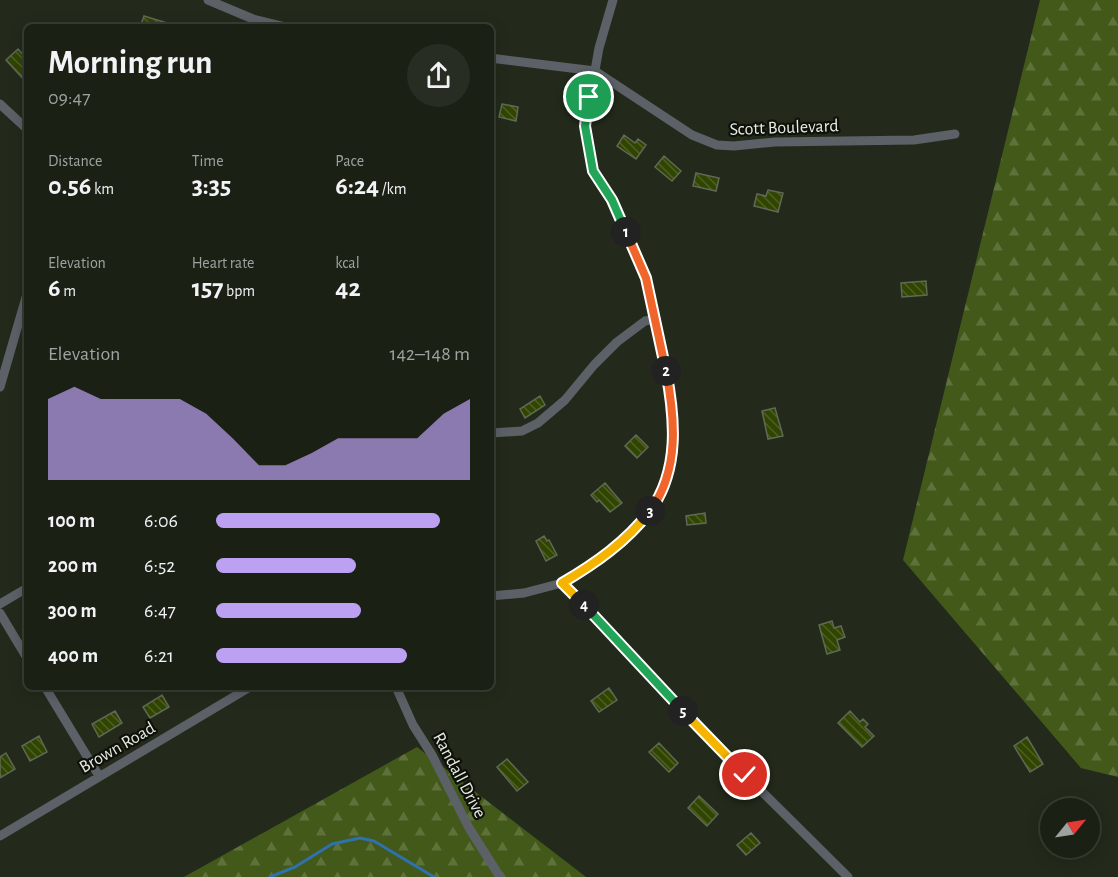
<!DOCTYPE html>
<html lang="en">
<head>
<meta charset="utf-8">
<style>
  :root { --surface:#1a2014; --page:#272d22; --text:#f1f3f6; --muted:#9fa3a0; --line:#383e34; --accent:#bca0f2 }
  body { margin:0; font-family:"Alegreya Sans",sans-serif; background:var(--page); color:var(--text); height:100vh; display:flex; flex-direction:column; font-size:22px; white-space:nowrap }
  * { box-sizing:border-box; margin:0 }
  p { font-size:20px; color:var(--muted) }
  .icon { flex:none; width:33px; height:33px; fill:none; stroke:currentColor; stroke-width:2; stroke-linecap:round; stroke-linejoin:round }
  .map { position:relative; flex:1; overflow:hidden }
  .panel { position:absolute; left:24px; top:24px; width:470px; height:666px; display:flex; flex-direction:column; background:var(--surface); border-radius:9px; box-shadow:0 3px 15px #0003,0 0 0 2px var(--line) }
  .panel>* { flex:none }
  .needle { width:39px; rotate:60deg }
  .buttons { position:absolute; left:1040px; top:798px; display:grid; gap:12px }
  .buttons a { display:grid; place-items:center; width:60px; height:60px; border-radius:50%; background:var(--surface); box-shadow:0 3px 15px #0003,0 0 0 2px var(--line); font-size:30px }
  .pin { position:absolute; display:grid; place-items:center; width:51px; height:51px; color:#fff; margin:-26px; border:3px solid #fff; border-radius:50%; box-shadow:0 2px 6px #0007 }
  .km { position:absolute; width:30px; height:30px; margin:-15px; border-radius:50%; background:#222; color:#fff; font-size:16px; line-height:30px; text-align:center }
  .round { display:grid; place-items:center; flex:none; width:63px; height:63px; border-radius:32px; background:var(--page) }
  .head { display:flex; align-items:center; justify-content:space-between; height:102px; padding:0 24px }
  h1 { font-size:33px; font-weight:700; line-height:45px }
  .stats { display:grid; grid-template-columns:repeat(3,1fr); gap:9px; height:102px; padding:6px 24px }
  .stats div { display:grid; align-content:center }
  .stats b { font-size:26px; font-weight:700 }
  .stats small { font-size:16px; font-weight:400 }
  .stats p { font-size:16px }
  .chart { height:168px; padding:12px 24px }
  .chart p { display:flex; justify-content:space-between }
  .chart svg { width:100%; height:108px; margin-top:6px; fill:var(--accent); opacity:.7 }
  ul { padding:0 24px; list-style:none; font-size:20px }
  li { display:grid; grid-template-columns:96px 72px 1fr; align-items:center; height:45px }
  li i { height:15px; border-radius:8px; background:var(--accent) }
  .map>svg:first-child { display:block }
  .forest { fill:url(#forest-firs) }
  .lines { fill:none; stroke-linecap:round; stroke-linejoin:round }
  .stream { stroke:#2f71ad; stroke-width:3 }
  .building { fill:url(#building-back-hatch); stroke:#616857; stroke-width:1.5 }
  .street { stroke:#5b6167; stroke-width:9 }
  .split-1-casing { stroke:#fff; stroke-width:12 }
  .split-2-casing { stroke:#fff; stroke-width:12 }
  .split-3-casing { stroke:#fff; stroke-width:12 }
  .split-4-casing { stroke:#fff; stroke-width:12 }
  .split-5-casing { stroke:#fff; stroke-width:12 }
  .split-6-casing { stroke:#fff; stroke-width:12 }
  .split-1 { stroke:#22a559; stroke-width:8 }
  .split-2 { stroke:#f0652b; stroke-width:8 }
  .split-3 { stroke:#f0652b; stroke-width:8 }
  .split-4 { stroke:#f5b400; stroke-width:8 }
  .split-5 { stroke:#22a559; stroke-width:8 }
  .split-6 { stroke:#f5b400; stroke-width:8 }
  .labels { text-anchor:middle; stroke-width:4.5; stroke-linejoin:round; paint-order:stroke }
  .street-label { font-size:18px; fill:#e7ece2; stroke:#0e110a }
</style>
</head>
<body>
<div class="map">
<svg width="1118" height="877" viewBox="0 0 1118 877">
  <defs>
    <pattern id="forest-firs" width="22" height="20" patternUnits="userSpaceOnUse" patternTransform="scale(1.5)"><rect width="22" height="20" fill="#43591a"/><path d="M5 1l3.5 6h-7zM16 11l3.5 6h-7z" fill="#5e713b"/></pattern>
    <pattern id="building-back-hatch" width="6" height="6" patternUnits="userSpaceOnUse" patternTransform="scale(1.5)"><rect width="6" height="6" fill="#304500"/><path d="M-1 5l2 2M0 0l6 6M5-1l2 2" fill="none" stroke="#4e6025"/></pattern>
  </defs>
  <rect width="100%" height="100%" fill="#232a1b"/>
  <!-- forest -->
  <path class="forest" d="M1040,0h78v777l-37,-9 -178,-208z
    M417,747l169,130h-402z"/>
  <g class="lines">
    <!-- stream -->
    <path class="stream" d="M270,877l25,-10 37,-23 28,-6 14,3 60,36"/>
  </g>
  <!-- building -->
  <path class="building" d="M144,16l30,9v2h-34z
    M18,49l9,10v24l-21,-23z
    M502,104l16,3 -2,14 -17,-4z
    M624,135l11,8 3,-4 8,6 -10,14 -19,-13z
    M664,156l17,15 -9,10 -17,-14z
    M696,173l23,5 -3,13 -23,-5z
    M768,190l15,3 -5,19 -24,-6 3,-12 9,2z
    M926,281l1,14 -25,2 -1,-14z
    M540,396l5,9 -20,13 -5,-9z
    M775,408l8,28 -15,3 -6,-28z
    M636,435l12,12 -11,11 -12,-12z
    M605,483l17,20 -12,9 -11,-12 -2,2 -6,-7z
    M705,513l1,10 -19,2 -1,-9z
    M544,536l3,5 2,-1 8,15 -11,6 -10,-20z
    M832,621l2,7 7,-2 4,11 -8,3 3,10 -13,4 -8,-29z
    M609,688l8,12 -18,12 -8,-11z
    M162,695l7,12 -19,11 -7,-11z
    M115,711l7,12 -23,14 -7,-13z
    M850,711l10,11 3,-3 5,5 -3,3 9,9 -12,11 -24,-24z
    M39,736l8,16 -17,9 -8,-15z
    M1027,737l16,27 -13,8 -16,-26z
    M659,743l19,20 -9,9 -20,-20z
    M6,753l9,16 -15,9v-21z
    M507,759l21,23 -11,9 -20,-24z
    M699,796l19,18 -11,12 -19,-18z
    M751,833l9,10 -14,12 -9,-10z"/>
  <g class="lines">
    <!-- street -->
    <path class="street" d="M208,0l45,19 33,8
      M490,58l105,13 97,64 25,10 17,1 41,-4 139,-2 41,-6
      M0,104l27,25
      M0,387l27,-93
      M491,433l31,-2 16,-8 27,-23 29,-35 23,-23 28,-21 11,-2
      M562,583l144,153 142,141
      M490,596l34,-3 38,-10 37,-22 37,-32 19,-25 10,-21 8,-29 -4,-63 -23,-113 -34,-78 -19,-29 -8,-45 14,-78 14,-48
      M0,604l27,-16
      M0,613l27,45
      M45,687l54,89
      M396,687l17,38 19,30 37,73 31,49
      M0,836l250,-149"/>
  </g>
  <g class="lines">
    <defs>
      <path id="split-1" d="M589,97l-4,29 8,45 19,29 14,32"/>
      <path id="split-2" d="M626,232l20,46 20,93"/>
      <path id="split-3" d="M650,511c30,-41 25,-93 16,-140"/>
      <path id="split-4" d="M584,605l-22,-22c34,-20 64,-41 88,-72"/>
      <path id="split-5" d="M584,605l99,106"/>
      <path id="split-6" d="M683,711l62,64"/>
    </defs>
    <!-- split-1 casing -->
    <use href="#split-1" class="split-1-casing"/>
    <!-- split-2 casing -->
    <use href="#split-2" class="split-2-casing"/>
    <!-- split-3 casing -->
    <use href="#split-3" class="split-3-casing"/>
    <!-- split-4 casing -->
    <use href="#split-4" class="split-4-casing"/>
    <!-- split-5 casing -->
    <use href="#split-5" class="split-5-casing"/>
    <!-- split-6 casing -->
    <use href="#split-6" class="split-6-casing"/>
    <!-- split-1 -->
    <use href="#split-1" class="split-1"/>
    <!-- split-2 -->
    <use href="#split-2" class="split-2"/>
    <!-- split-3 -->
    <use href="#split-3" class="split-3"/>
    <!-- split-4 -->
    <use href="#split-4" class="split-4"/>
    <!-- split-5 -->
    <use href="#split-5" class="split-5"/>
    <!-- split-6 -->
    <use href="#split-6" class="split-6"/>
  </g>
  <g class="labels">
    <!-- street labels -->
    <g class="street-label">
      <text transform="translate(784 127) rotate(-2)" y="6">Scott Boulevard</text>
      <text transform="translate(117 747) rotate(-30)" y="6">Brown Road</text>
      <text transform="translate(460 775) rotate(62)" y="6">Randall Drive</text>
    </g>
  </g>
</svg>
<div class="buttons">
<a><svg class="needle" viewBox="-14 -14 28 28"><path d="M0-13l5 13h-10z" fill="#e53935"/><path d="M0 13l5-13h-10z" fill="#9fa3a0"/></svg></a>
</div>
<div class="pin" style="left:589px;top:97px;background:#1e9e55"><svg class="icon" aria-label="arrive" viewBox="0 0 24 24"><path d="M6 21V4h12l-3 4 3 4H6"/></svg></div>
<div class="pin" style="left:745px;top:775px;background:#d93025"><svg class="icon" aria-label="check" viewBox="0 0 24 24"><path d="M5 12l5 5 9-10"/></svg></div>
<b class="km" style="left:626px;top:232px">1</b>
<b class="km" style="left:666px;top:371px">2</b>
<b class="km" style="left:650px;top:511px">3</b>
<b class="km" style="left:584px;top:605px">4</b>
<b class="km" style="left:683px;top:711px">5</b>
<section class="panel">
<div class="head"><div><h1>Morning run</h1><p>09:47</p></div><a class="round"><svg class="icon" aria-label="share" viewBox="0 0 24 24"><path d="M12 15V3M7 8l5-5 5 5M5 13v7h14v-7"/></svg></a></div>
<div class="stats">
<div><p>Distance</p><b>0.56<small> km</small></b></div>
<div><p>Time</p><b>3:35</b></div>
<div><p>Pace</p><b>6:24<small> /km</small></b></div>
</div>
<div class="stats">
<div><p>Elevation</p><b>6<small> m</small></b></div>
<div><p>Heart rate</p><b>157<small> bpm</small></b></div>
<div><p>kcal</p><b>42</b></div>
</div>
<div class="chart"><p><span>Elevation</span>142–148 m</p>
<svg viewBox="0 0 160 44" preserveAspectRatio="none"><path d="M0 44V11L10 6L20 11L30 11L40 11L50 11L60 17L70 27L80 38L90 38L100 33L110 27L120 27L130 27L140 27L150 17L160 11V44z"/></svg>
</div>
<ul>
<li><b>100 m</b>6:06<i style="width:88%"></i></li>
<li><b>200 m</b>6:52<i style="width:55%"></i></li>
<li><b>300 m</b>6:47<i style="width:57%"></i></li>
<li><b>400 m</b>6:21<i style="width:75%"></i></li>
</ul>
</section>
</div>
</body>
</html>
